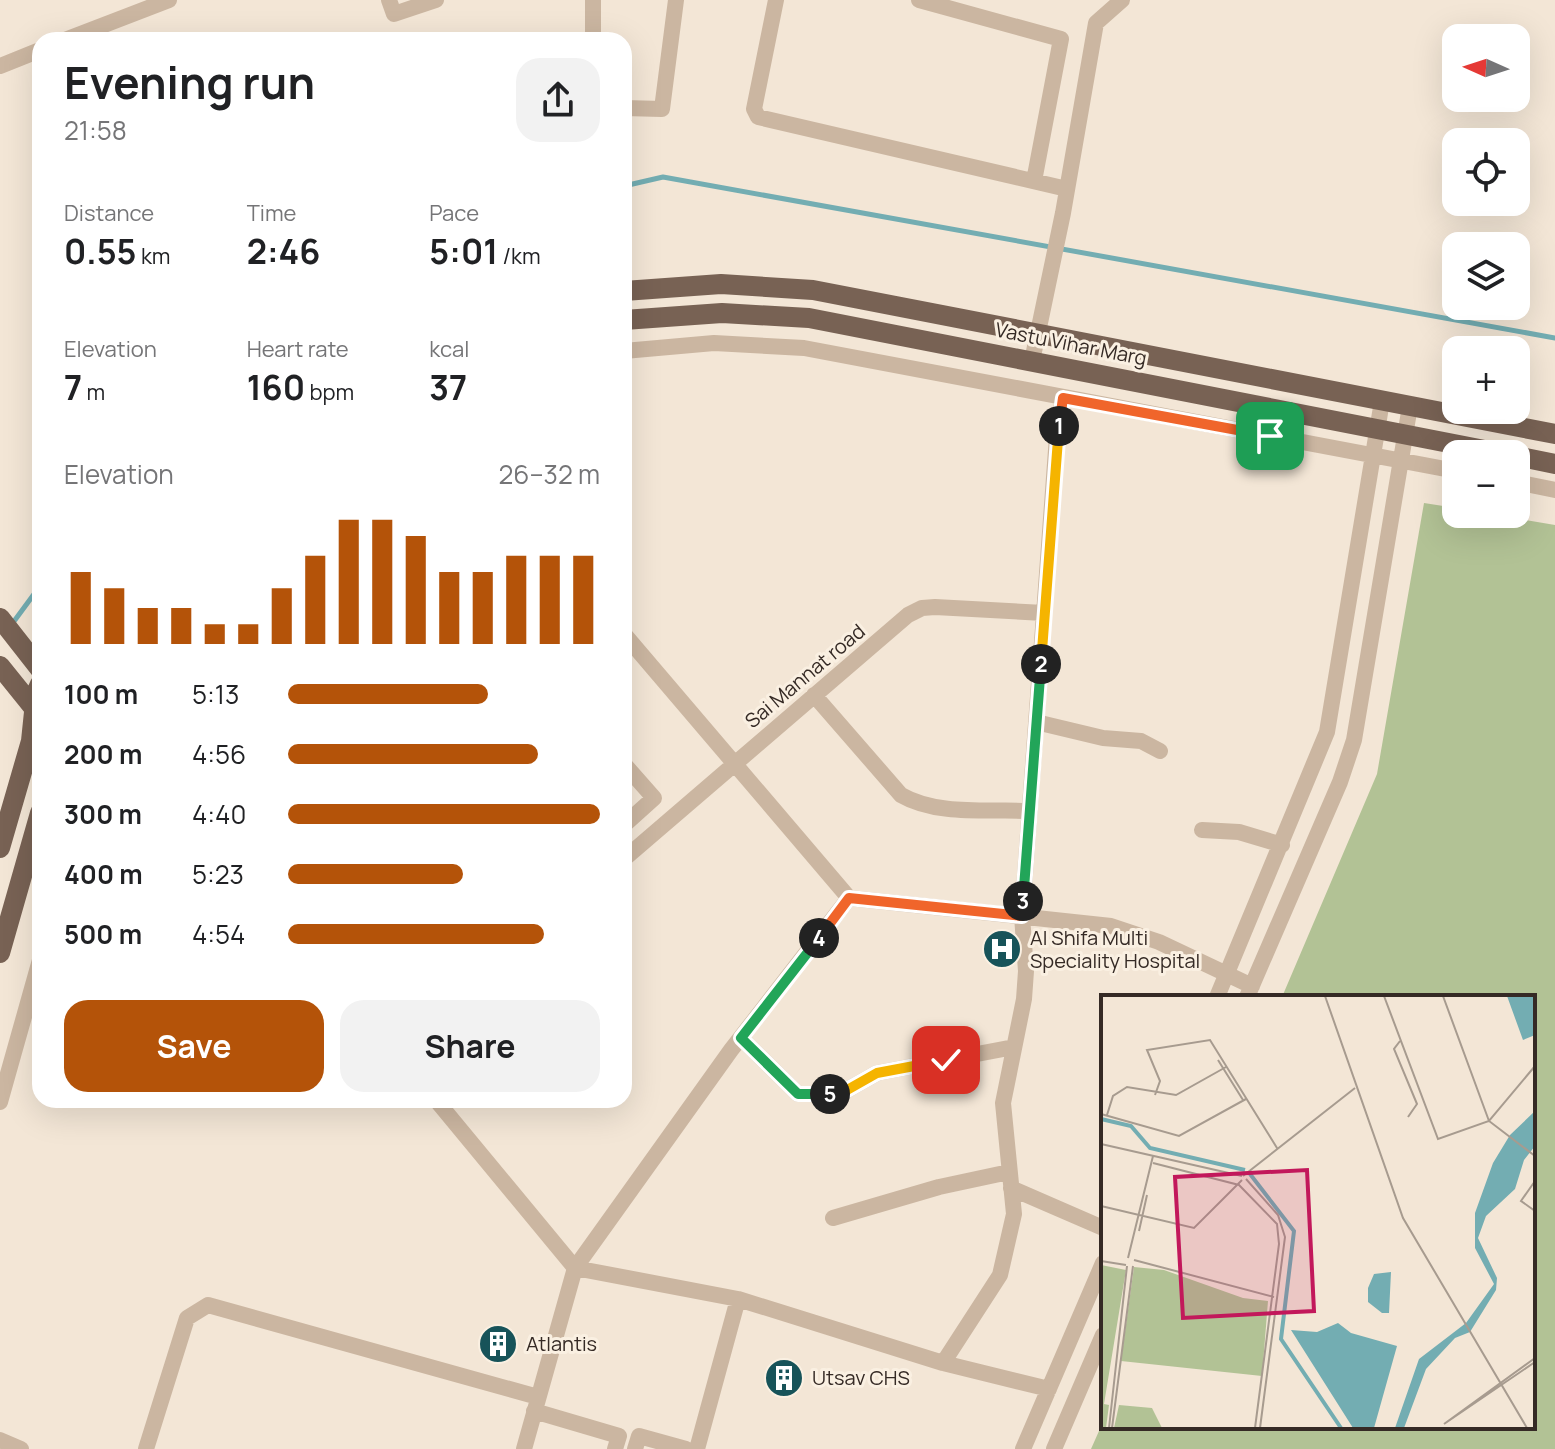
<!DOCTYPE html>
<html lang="en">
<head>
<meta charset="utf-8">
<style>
  :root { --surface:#fff; --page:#f2f2f2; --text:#202124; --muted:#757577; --accent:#b45309 }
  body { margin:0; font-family:Manrope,sans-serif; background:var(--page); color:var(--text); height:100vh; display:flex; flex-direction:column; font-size:30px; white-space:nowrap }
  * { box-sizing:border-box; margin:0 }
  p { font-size:26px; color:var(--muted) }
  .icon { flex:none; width:44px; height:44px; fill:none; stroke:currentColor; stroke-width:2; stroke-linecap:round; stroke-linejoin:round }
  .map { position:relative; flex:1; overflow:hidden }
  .drawer { position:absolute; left:32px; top:32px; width:600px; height:1076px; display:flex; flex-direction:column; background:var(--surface); border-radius:24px; box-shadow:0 8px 32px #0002 }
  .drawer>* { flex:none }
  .needle { width:52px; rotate:273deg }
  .fabs { position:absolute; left:1442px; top:24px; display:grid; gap:16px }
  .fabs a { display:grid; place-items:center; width:88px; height:88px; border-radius:16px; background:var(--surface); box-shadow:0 8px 32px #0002; font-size:40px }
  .pin { position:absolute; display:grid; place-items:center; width:68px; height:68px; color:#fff; margin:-34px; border-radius:16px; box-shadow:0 4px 12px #0006 }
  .km { position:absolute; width:40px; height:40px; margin:-20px; border-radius:50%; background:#222; color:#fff; font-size:22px; line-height:40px; text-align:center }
  .round { display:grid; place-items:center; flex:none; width:84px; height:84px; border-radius:24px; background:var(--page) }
  .headline { display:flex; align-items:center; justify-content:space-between; height:136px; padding:0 32px }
  h1 { font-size:44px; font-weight:700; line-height:60px }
  .figures { display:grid; grid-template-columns:repeat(3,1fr); gap:12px; height:136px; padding:8px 32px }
  .figures div { display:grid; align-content:center }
  .figures b { font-size:34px; font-weight:700 }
  .figures small { font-size:22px; font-weight:400 }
  .figures p { font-size:22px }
  .chart { height:224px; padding:16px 32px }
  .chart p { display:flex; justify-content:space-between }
  .chart svg { width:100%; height:144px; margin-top:8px; stroke:var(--accent); stroke-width:6 }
  .action { display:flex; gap:16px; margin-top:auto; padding:16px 32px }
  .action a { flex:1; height:92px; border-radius:24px; background:var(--accent); color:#fff; font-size:32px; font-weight:700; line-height:92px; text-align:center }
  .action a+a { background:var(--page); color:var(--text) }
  ul { padding:0 32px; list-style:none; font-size:26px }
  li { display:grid; grid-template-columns:128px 96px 1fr; align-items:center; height:60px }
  li i { height:20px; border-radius:10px; background:var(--accent) }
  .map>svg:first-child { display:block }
  .green { fill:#b2c295 }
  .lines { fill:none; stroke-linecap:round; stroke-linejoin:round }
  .stream { stroke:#73adb2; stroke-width:5 }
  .minor { stroke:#cbb6a1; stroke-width:16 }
  .major { stroke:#786254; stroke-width:20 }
  .split-1-casing { stroke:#fff; stroke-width:16 }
  .split-2-casing { stroke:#fff; stroke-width:16 }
  .split-3-casing { stroke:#fff; stroke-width:16 }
  .split-4-casing { stroke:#fff; stroke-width:16 }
  .split-5-casing { stroke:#fff; stroke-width:16 }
  .split-6-casing { stroke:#fff; stroke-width:16 }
  .split-1 { stroke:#f0652b; stroke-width:10 }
  .split-2 { stroke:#f5b400; stroke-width:10 }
  .split-3 { stroke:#22a559; stroke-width:10 }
  .split-4 { stroke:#f0652b; stroke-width:10 }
  .split-5 { stroke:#22a559; stroke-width:10 }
  .split-6 { stroke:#f5b400; stroke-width:10 }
  .labels { text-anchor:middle; stroke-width:6; stroke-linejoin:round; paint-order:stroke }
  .street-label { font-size:20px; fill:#352a25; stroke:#faf0e2 }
  .poi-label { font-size:20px; fill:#352a25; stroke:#faf0e2; text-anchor:start }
  .inset-river { fill:none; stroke:#73adb2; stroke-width:4 }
  .inset-road { fill:none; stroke:#a79b8f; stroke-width:2 }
  .view { fill:#c2185b; fill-opacity:0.15; stroke:#c2185b; stroke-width:4 }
  .inset-edge { fill:none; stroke:#352a25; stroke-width:4 }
</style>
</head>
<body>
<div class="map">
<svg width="1555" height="1449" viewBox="0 0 1555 1449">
  <rect width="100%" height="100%" fill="#f3e6d6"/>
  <!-- green -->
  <path class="green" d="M1424,503l32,5v6h34l65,11v924h-464l12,-27v5h430v-430h-251l95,-223z"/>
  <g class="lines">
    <!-- stream -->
    <path class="stream" d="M624,186l39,-9 892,161
      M12,624l28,-38"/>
    <!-- minor -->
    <path class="minor" d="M389,0l5,14 42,-14
      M593,0v40
      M776,0l-22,109 4,8 309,72
      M919,0l142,39 -27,142
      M65,40l104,-40
      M0,66l40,-16
      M624,108l38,1 14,-109
      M624,351l90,-8 90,5 652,123
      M1032,361l31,-148 33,-190 26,-23
      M1516,482l39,8
      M624,634l225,264 262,28 48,16 93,44
      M624,680v1
      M814,695l87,100c36,21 88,14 129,16
      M1036,722l67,16 38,3 19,10
      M624,764l30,34 -30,27
      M1202,830l37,2 43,13
      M624,859l284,-244 14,-7 13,-1 109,6
      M1217,997l110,-265 55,-331
      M1247,997l93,-215 14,-42 56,-334
      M741,1038l57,56h42l37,-21 137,-26
      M436,1100l139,168
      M0,1102l40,-142
      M1011,1188l92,40
      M833,1218l106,-31 70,-15
      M575,1268l163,31 205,64 106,26
      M943,1363l57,-88 14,-61 -11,-111 21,-104 2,-28 -4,-55 35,-480 6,-38
      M534,1411l85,25 -4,13
      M0,1440l21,9
      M146,1449l41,-131 21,-13 330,92
      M524,1449l51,-181 156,-218 118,-152
      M635,1449l4,-13 47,13
      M697,1449l41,-150
      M1023,1449l80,-186
      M1054,1449l49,-114"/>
    <!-- major -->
    <path class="major" d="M624,291l97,-7 92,6 742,144
      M624,320l98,-7 87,5 696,136
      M1516,456l39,8
      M0,618l40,51
      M0,666l33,41
      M36,715l-4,-13 8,-18
      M0,848l31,-107 3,-29
      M0,953l40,-140"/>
  </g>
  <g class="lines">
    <defs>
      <path id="split-1" d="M1059,426l4,-28 207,38"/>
      <path id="split-2" d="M1041,664l18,-238"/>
      <path id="split-3" d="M1023,901l18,-237"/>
      <path id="split-4" d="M819,938l30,-40 173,18 1,-15"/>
      <path id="split-5" d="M819,938l-78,100 57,56h32"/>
      <path id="split-6" d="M830,1094h10l37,-21 69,-13"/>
    </defs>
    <!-- split-1 casing -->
    <use href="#split-1" class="split-1-casing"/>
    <!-- split-2 casing -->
    <use href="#split-2" class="split-2-casing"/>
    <!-- split-3 casing -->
    <use href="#split-3" class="split-3-casing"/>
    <!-- split-4 casing -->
    <use href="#split-4" class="split-4-casing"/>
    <!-- split-5 casing -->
    <use href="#split-5" class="split-5-casing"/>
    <!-- split-6 casing -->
    <use href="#split-6" class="split-6-casing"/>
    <!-- split-1 -->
    <use href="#split-1" class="split-1"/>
    <!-- split-2 -->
    <use href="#split-2" class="split-2"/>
    <!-- split-3 -->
    <use href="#split-3" class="split-3"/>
    <!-- split-4 -->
    <use href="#split-4" class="split-4"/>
    <!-- split-5 -->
    <use href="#split-5" class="split-5"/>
    <!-- split-6 -->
    <use href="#split-6" class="split-6"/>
  </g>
  <!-- icons -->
  <defs>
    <symbol id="hospital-disc" viewBox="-11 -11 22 22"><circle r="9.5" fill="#175359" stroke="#faf0e2"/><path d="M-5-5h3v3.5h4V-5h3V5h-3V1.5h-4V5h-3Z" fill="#fff"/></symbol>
    <symbol id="building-disc" viewBox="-11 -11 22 22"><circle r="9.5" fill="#175359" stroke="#faf0e2"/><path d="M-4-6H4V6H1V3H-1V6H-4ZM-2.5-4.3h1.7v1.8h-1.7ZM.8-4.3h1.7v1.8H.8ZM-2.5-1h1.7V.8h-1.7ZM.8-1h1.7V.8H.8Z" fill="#fff"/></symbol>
  </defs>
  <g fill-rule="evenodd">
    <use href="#hospital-disc" x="980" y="927" width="44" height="44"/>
    <use href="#building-disc" x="476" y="1322" width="44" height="44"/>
    <use href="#building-disc" x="762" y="1356" width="44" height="44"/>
  </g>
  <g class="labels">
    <!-- street labels -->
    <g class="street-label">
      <text transform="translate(1071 344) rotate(11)" y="7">Vastu Vihar Marg</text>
      <text transform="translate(805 676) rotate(-40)" y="7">Sai Mannat road</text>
    </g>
    <!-- poi labels -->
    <g class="poi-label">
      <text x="1030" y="945">Al Shifa Multi<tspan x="1030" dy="23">Speciality Hospital</tspan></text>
      <text x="526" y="1351">Atlantis</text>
      <text x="812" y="1385">Utsav CHS</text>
    </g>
  </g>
  <!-- overview -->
  <g transform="translate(1101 995)">
    <rect width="434" height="434" fill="#f3e6d6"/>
    <path d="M0,270l25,5 -22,134 5,1 -3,23h-5zM33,272l30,3 79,28 25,3 -6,75 -141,-15zM18,410l33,3 10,20h-48z" fill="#b2c295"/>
    <path d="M406,1h26l2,39 -12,5zM434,116v35l-11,14 -9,29 -29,27 -8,22 19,40 -1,12 -26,42 -15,6 -29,31 -22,59h-9l24,-69 47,-36 28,-39 -19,-36v-35l18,-50 17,-28zM290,277l-2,41h-7l-14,-11v-14l6,-14zM237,328l13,10 46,13 -23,82h-21l-62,-98 26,2z" fill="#73adb2"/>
    <path class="inset-river" d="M0,124l30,7 19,22 95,22M149,179l44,57 -13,108 60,89"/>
    <path class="inset-road" d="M224,1l78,222 124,210M283,1l54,143 51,-18 46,-55M342,1l46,125 46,35M299,46l-6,8 23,55 -9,13M117,65l25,40M54,100l5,-14 -13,-31 63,-10 67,108M0,119l78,22 67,-37M6,120l6,-19 14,-9 49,8 50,-28M0,149l141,32M52,168l86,22 38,39 2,20 -24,184M142,181l112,-88M145,184l32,36 7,22 -25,191M434,186l-14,20 14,10M0,211l93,22 48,-48M38,236l8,-36M27,263l25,-102M33,265l140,37M0,266l25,4M434,363l-91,66 91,-62M8,433l18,-162M11,433l21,-162"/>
    <path class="view" d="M206,175l7,141 -131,7 -8,-141z"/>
    <rect width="434" height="434" class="inset-edge"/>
  </g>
</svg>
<div class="fabs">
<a><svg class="needle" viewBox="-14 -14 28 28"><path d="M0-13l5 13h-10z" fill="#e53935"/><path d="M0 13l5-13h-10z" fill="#757577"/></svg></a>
<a><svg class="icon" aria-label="locate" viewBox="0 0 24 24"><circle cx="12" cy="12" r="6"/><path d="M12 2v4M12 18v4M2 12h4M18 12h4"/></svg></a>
<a><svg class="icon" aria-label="layers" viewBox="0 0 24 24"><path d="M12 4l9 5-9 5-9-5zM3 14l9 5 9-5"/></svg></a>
<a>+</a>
<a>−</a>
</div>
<div class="pin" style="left:1270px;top:436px;background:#1e9e55"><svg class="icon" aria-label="arrive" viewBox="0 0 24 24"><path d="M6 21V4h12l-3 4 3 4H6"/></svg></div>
<div class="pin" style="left:946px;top:1060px;background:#d93025"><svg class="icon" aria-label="check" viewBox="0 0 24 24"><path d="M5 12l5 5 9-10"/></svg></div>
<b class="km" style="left:1059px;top:426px">1</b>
<b class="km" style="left:1041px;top:664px">2</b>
<b class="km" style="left:1023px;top:901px">3</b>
<b class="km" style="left:819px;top:938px">4</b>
<b class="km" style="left:830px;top:1094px">5</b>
<section class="drawer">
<div class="headline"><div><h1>Evening run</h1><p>21:58</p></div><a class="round"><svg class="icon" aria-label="share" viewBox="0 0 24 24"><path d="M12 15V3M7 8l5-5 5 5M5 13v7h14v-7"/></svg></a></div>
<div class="figures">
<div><p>Distance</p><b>0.55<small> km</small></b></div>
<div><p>Time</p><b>2:46</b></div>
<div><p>Pace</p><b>5:01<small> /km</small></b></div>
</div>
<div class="figures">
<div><p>Elevation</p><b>7<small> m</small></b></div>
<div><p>Heart rate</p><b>160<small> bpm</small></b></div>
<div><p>kcal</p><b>37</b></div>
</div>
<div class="chart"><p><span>Elevation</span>26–32 m</p>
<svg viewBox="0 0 160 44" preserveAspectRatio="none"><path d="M5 44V22M15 44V27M25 44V33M35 44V33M45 44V38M55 44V38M65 44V27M75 44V17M85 44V6M95 44V6M105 44V11M115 44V22M125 44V22M135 44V17M145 44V17M155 44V17"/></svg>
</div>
<ul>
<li><b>100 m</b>5:13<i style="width:64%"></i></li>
<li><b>200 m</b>4:56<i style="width:80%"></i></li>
<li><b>300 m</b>4:40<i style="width:100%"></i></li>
<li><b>400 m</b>5:23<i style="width:56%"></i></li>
<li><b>500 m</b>4:54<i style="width:82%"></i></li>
</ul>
<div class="action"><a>Save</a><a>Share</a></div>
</section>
</div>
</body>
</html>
